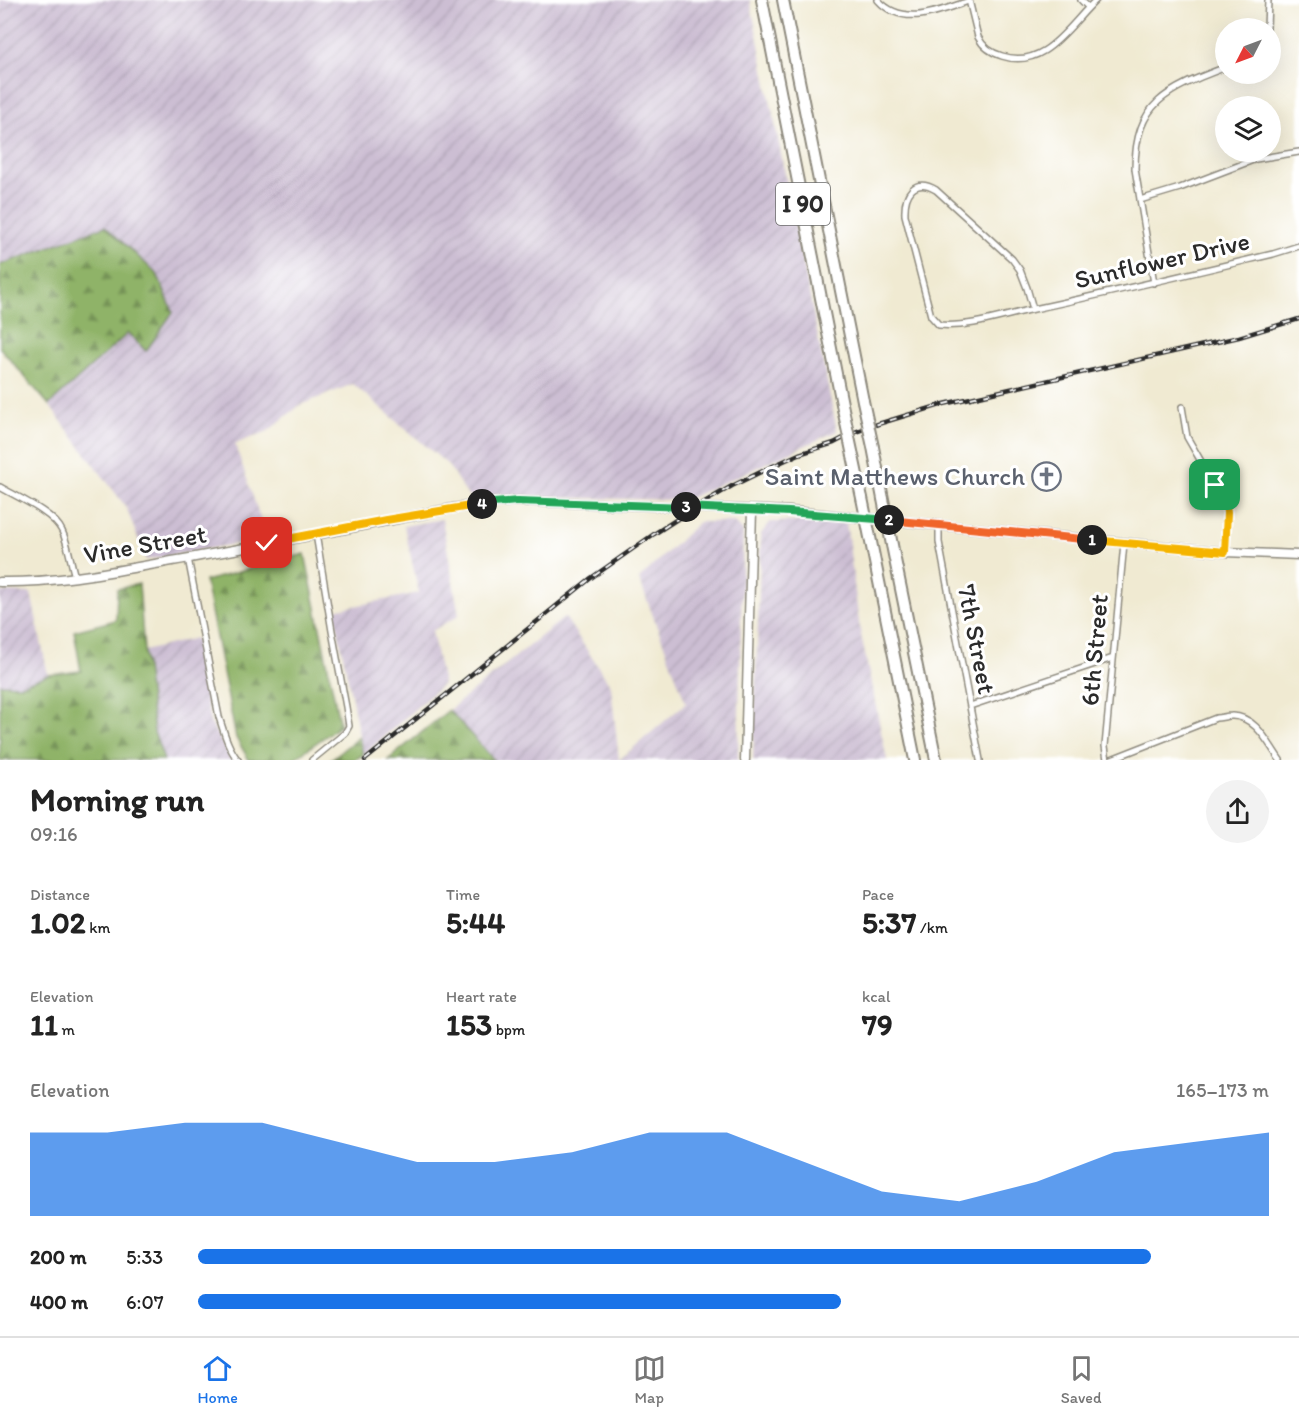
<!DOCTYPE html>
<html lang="en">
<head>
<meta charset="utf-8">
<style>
  :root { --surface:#fff; --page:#f2f2f2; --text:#222; --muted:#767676; --line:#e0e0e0; --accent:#1a73e8 }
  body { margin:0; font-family:Itim,sans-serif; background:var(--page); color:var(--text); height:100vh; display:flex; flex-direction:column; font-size:22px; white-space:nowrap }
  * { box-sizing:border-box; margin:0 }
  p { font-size:20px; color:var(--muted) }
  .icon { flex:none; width:33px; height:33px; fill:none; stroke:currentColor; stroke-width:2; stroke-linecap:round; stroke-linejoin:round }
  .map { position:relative; height:760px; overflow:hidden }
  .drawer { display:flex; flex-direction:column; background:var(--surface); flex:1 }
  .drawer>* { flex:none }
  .needle { width:39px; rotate:228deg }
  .buttons { position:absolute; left:1215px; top:18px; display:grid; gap:12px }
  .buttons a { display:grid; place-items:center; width:66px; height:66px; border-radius:50%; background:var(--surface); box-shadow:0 6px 24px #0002; font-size:30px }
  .pin { position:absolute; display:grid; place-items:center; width:51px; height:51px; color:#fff; margin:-26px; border-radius:12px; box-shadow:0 3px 9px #0006 }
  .km { position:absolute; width:30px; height:30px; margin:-15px; border-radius:50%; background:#222; color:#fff; font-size:16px; line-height:30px; text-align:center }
  .round { display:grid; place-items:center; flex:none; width:63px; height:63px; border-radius:32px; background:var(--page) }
  .summary { display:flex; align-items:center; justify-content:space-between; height:102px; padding:0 30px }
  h1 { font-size:33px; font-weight:700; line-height:45px }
  .stats { display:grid; grid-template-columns:repeat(3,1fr); gap:9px; height:102px; padding:6px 30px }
  .stats div { display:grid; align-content:center }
  .stats b { font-size:30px; font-weight:700 }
  .stats small { font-size:16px; font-weight:400 }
  .stats p { font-size:16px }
  .chart { height:168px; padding:12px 30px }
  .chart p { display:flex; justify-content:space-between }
  .chart svg { width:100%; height:108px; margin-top:6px; fill:var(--accent); opacity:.7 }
  ul { padding:0 30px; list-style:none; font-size:20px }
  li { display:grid; grid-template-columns:96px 72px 1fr; align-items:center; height:45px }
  li i { height:15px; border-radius:8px; background:var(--accent) }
  .dock { display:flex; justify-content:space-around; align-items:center; height:84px; border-top:2px solid var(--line); background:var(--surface); font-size:16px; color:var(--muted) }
  .dock a { display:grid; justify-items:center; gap:3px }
  .dock .selected { color:var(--accent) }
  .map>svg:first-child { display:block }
  .industrial { fill:url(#industrial-furrows) }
  .forest { fill:url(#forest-firs); stroke:#5d6f4a; stroke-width:1.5 }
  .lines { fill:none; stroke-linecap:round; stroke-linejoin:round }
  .street-casing { stroke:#8e8a7e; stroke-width:8 }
  .secondary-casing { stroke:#8e8a7e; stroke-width:11 }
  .highway-casing { stroke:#8e8a7e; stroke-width:14 }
  .street { stroke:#fff; stroke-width:5 }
  .secondary { stroke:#fff; stroke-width:8 }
  .highway { stroke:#fff; stroke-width:10 }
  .rail-casing { stroke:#2b2b2b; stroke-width:4.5 }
  .rail { stroke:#fff; stroke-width:2; stroke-dasharray:7; stroke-linecap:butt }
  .highway-bridge-casing { stroke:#8e8a7e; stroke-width:14; stroke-linecap:butt }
  .highway-bridge { stroke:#fff; stroke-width:10 }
  .split-1-casing { stroke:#fff; stroke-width:12 }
  .split-2-casing { stroke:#fff; stroke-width:12 }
  .split-3-casing { stroke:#fff; stroke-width:12 }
  .split-4-casing { stroke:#fff; stroke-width:12 }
  .split-5-casing { stroke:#fff; stroke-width:12 }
  .split-1 { stroke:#f5b400; stroke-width:8 }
  .split-2 { stroke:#f0652b; stroke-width:8 }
  .split-3 { stroke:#22a559; stroke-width:8 }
  .split-4 { stroke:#22a559; stroke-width:8 }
  .split-5 { stroke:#f5b400; stroke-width:8 }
  .labels { text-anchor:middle; stroke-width:6; stroke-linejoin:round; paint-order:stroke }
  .shield { fill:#fff; stroke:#6b6b6b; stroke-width:1.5 }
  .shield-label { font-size:24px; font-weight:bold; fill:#2b2b2b }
  .street-label { font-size:26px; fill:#2b2b2b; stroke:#fff }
  .worship-label { font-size:26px; fill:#5b616d; stroke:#fff; text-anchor:end }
</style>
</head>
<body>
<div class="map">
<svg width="1299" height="760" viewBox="0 0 1299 760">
  <defs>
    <pattern id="industrial-furrows" width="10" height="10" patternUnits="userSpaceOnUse" patternTransform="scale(1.5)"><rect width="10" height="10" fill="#ccbed3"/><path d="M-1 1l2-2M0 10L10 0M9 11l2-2" fill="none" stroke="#afa3b5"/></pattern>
    <pattern id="forest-firs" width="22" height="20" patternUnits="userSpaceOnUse" patternTransform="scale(1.5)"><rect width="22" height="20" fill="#8fb368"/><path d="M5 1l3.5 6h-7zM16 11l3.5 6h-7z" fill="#759256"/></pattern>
  </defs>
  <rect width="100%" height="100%" fill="#fff"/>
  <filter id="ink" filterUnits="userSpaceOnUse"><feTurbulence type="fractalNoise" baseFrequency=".0167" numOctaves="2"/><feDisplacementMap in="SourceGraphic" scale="12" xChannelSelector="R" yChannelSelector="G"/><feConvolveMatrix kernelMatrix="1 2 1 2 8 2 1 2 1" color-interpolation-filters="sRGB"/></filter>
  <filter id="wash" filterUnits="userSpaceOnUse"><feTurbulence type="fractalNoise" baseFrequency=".008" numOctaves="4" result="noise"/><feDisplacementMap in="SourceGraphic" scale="24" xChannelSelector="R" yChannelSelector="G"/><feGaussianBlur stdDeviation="1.35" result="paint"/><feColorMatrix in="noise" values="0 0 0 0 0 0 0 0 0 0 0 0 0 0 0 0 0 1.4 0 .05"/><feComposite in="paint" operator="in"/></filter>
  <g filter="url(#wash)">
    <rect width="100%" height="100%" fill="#f0ead2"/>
    <!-- industrial -->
    <path class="industrial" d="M0,0h750l87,431 -152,69 -217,-4 -21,-32 -94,-80 -53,21 -32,26 -33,13 32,94 -121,22 -20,-53 -77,-102 80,-73 17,19 -41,-125 -105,39z
      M442,519l17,96 -27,16 11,53 -80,71 -29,-145 85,-17 -15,-67z
      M846,521l14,109 27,130h-134l8,-226 9,-12z
      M699,522h35l9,9 -5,229h-119l67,-57 -47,-124z
      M0,592l31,1 17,82 -27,10 -21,-1z
      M565,617l46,69 8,74h-125l-45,-50z
      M196,638l14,84 22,38h-68l-10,-28 -10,-81z"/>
    <!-- forest -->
    <path class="forest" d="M105,226l52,48 16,38 -27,39 -18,-18 -79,72 -49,-57v-83z
      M305,554l35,172 -48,34h-43l-13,-22 -31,-157z
      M139,584l5,67 10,81 10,28h-164v-76l21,1 27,-10 33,-4 -7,-40 42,-11 1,-31z
      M449,710l45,50h-106z
      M359,737l4,18 -9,5h-24z"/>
  </g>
  <g filter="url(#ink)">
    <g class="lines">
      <defs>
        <path id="street" d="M878,0c25,28 61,11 91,1
          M969,0l9,37c5,10 14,16 24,19 43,14 67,-31 94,-56
          M1081,0l7,7
          M1267,28l1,-28
          M1140,200l40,-12 76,-29 43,-7
          M1154,283l-19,-114c0,-68 34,-80 91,-102
          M1033,309l-6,-21 -7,-18 -8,-11 -76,-69c-22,-13 -32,4 -31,25l26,101 8,9c30,3 66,-10 95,-16 80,-17 159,-36 239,-55l26,-8
          M1182,407l5,30 39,68 1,8 -2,39
          M0,487c17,10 54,26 62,44 6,12 9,33 13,46
          M939,525v17l41,218
          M188,558l31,159c5,15 9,31 19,43
          M970,706l143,-48
          M312,760l33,-27 4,-7 -3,-19 -14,-76 -16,-97
          M1107,760l-2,-14 19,-203
          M1109,760l107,-42c5,0 10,-2 15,-2 24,-1 37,27 49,44"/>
        <path id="secondary" d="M0,582c58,1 115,-11 172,-21 94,-16 188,-35 282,-53l37,-5 27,-2 271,10 436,41 74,3
          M745,760l7,-250"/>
        <path id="highway" d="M762,0l81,409
          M783,0l80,401
          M873,447l10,52
          M853,456l9,42
          M871,542l44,218
          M892,545l44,215"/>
      </defs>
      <!-- street casing -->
      <use href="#street" class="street-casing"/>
      <!-- secondary casing -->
      <use href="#secondary" class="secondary-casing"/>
      <!-- highway casing -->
      <use href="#highway" class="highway-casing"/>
      <!-- street -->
      <use href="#street" class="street"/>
      <!-- secondary -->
      <use href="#secondary" class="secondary"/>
      <!-- highway -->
      <use href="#highway" class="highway"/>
      <defs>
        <path id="rail" d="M365,760l226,-182 63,-44 42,-27 36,-21 43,-21 24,-11 35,-11 21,-11 23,-8 66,-20 295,-67 60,-18"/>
      </defs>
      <!-- rail casing -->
      <use href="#rail" class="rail-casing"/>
      <!-- rail -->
      <use href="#rail" class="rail"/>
      <defs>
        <path id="highway-bridge" d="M863,401l10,46
          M843,409l10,47
          M862,498l9,44
          M883,499l9,46"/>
      </defs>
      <!-- highway-bridge casing -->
      <use href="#highway-bridge" class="highway-bridge-casing"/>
      <!-- highway-bridge -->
      <use href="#highway-bridge" class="highway-bridge"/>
    </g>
  </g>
  <g class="lines" filter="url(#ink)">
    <defs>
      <path id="split-1" d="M1092,540l133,12 2,-39 -1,-8 -11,-20"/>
      <path id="split-2" d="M889,520l203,20"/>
      <path id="split-3" d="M686,507l103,5 100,8"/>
      <path id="split-4" d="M482,504l36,-3 168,6"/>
      <path id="split-5" d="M267,543l119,-23 96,-16"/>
    </defs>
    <!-- split-1 casing -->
    <use href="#split-1" class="split-1-casing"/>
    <!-- split-2 casing -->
    <use href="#split-2" class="split-2-casing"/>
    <!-- split-3 casing -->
    <use href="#split-3" class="split-3-casing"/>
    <!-- split-4 casing -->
    <use href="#split-4" class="split-4-casing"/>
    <!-- split-5 casing -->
    <use href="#split-5" class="split-5-casing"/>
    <!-- split-1 -->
    <use href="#split-1" class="split-1"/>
    <!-- split-2 -->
    <use href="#split-2" class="split-2"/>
    <!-- split-3 -->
    <use href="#split-3" class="split-3"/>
    <!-- split-4 -->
    <use href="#split-4" class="split-4"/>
    <!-- split-5 -->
    <use href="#split-5" class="split-5"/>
  </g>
  <!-- icons -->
  <defs>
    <symbol id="church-ring" viewBox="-11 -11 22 22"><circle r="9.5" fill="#fff" stroke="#6b7280" stroke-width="1.5"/><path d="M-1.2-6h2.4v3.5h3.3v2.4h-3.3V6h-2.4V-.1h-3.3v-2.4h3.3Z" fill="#6b7280"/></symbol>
  </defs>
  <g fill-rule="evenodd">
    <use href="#church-ring" x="1030" y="460" width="33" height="33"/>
  </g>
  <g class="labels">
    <!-- shield labels -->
    <rect class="shield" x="776" y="183" width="54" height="42" rx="4.5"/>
    <g class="shield-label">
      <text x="803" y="212">I 90</text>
    </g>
    <!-- street labels -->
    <g class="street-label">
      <text transform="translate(1162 260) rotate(-13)" y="9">Sunflower Drive</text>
      <text transform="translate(145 544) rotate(-10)" y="9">Vine Street</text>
      <text transform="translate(977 639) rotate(79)" y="9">7th Street</text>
      <text transform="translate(1094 650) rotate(-85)" y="9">6th Street</text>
    </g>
    <!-- worship labels -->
    <g class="worship-label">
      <text x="1025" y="485">Saint Matthews Church</text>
    </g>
  </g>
</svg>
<div class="buttons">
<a><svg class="needle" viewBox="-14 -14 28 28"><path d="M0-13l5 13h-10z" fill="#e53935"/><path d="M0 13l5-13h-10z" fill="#767676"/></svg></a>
<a><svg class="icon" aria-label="layers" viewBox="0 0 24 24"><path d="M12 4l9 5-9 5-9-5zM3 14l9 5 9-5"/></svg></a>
</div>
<div class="pin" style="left:1215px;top:485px;background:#1e9e55"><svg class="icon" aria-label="arrive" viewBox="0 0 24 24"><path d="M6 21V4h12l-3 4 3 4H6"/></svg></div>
<div class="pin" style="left:267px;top:543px;background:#d93025"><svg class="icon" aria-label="check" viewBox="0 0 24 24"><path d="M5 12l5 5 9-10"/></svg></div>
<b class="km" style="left:1092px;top:540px">1</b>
<b class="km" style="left:889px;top:520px">2</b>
<b class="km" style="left:686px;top:507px">3</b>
<b class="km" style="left:482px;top:504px">4</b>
</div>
<section class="drawer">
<div class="summary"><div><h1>Morning run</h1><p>09:16</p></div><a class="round"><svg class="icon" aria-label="share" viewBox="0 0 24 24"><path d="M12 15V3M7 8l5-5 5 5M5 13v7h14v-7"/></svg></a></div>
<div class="stats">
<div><p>Distance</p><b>1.02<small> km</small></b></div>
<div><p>Time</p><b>5:44</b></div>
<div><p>Pace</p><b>5:37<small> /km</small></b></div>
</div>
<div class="stats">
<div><p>Elevation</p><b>11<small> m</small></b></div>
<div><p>Heart rate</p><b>153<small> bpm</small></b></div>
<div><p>kcal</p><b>79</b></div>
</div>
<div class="chart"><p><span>Elevation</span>165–173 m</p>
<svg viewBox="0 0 160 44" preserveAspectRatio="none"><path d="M0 44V10L10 10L20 6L30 6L40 14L50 22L60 22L70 18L80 10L90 10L100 22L110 34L120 38L130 30L140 18L150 14L160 10V44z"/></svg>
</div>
<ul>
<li><b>200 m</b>5:33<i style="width:89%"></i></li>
<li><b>400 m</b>6:07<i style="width:60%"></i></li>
</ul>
</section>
<nav class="dock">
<a class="selected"><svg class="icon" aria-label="home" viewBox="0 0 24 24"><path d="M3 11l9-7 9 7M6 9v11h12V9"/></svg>Home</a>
<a><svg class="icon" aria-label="map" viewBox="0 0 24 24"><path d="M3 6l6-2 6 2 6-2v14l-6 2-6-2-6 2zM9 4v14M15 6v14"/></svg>Map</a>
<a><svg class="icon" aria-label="saved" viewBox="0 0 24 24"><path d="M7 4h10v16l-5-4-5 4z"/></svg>Saved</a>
</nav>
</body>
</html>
